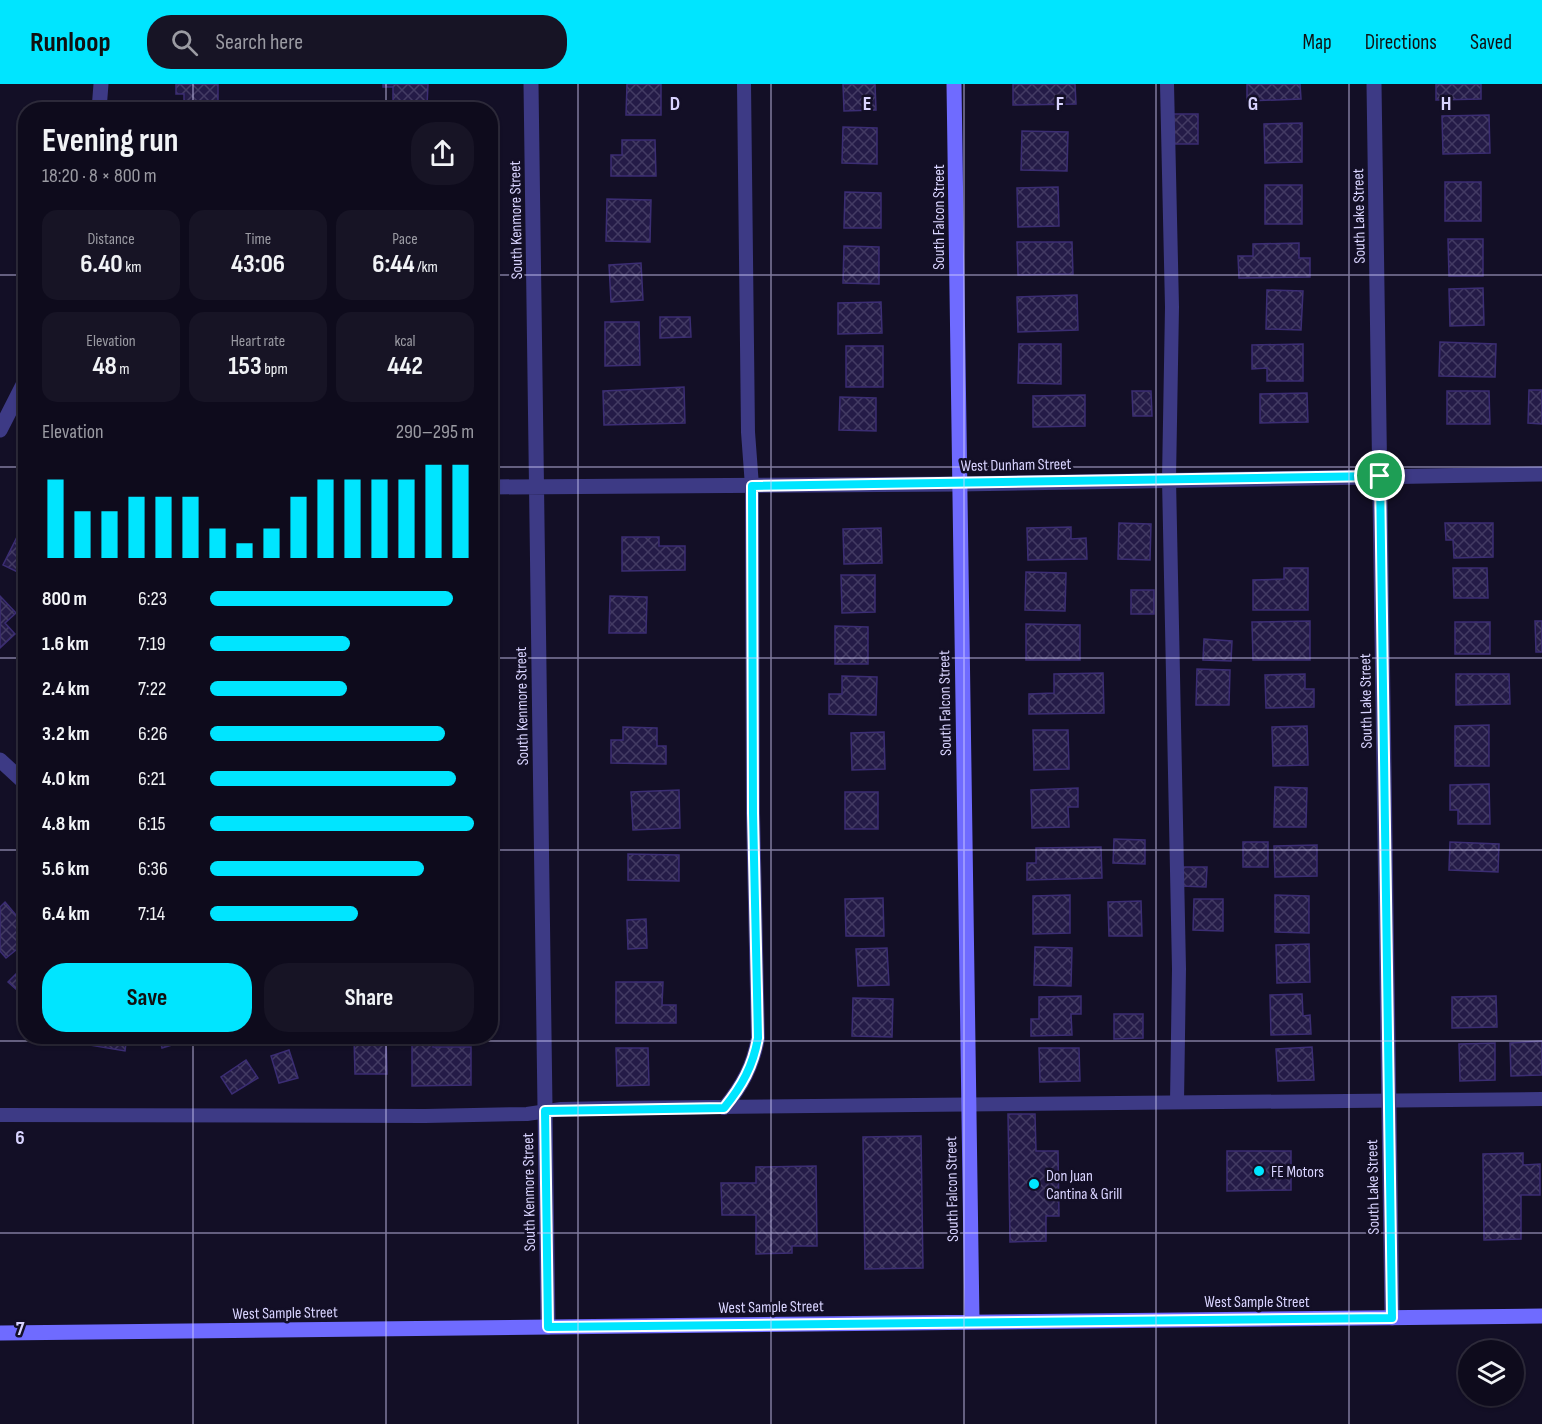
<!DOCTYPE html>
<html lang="en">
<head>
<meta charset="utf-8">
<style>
  :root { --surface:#0e0b1c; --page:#171425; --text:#f1f3f6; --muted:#9b9ba3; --line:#2e2b3b; --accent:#00e5ff }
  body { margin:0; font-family:"Sofia Sans Condensed",sans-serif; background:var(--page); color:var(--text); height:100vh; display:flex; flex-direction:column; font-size:22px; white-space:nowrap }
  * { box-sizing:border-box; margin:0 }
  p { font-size:20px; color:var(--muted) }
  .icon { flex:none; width:33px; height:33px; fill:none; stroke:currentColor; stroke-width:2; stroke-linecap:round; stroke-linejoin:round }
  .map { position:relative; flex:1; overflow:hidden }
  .details { position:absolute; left:18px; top:18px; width:480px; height:942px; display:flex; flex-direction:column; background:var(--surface); border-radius:24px; box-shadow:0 2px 4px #0004,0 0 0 2px var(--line) }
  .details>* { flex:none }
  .tools { position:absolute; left:1458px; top:1256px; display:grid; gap:12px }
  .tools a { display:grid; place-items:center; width:66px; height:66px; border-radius:50%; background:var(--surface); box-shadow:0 2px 4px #0004,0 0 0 2px var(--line); font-size:30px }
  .pin { position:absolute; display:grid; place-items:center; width:51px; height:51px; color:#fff; margin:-26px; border:3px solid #fff; border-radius:50%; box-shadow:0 2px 6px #0007 }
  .round { display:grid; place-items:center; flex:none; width:63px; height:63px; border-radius:24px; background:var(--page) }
  .summary { display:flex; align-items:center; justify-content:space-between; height:102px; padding:0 24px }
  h1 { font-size:33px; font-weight:700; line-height:45px }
  .figures { display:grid; grid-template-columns:repeat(3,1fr); gap:9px; height:102px; padding:6px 24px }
  .figures div { display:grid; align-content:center; border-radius:15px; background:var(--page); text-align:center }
  .figures b { font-size:26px; font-weight:700 }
  .figures small { font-size:16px; font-weight:400 }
  .figures p { font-size:16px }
  .chart { height:168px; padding:12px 24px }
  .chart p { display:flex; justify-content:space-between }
  .chart svg { width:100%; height:108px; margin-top:6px; stroke:var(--accent); stroke-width:6 }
  .cta { display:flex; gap:12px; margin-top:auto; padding:12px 24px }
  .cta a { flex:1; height:69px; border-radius:24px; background:var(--accent); color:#111; font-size:24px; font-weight:700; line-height:69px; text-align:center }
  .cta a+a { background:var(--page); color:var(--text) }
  ul { padding:0 24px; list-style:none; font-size:20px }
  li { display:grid; grid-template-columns:96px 72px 1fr; align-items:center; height:45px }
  li i { height:15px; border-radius:8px; background:var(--accent) }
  header { display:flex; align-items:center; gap:36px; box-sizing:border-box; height:84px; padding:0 30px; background:var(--accent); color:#111 }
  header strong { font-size:28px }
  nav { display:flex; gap:33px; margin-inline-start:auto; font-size:21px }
  .search { width:420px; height:54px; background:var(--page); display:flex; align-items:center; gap:15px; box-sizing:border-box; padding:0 21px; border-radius:24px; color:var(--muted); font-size:22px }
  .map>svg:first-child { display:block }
  .building { fill:url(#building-cross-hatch); stroke:#3b2d73; stroke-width:1.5 }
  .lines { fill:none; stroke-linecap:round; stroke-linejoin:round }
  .lane { stroke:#3d3a85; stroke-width:14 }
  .street { stroke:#3d3a85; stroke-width:15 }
  .secondary { stroke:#6f6bff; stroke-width:15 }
  .route-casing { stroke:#fff; stroke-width:12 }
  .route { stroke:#00e5ff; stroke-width:8 }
  .grid { fill:none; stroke:#d9d4ff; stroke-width:1.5; stroke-opacity:0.55 }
  .poi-dot { fill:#00e5ff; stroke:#130f26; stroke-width:2 }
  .labels { text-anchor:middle; stroke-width:5; stroke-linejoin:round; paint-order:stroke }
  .street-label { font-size:16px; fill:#d9d4ff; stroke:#130f26 }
  .poi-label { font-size:16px; fill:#d9d4ff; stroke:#130f26; text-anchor:start }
  .grid-label { font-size:20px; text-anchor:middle; font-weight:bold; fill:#d9d4ff; stroke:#130f26; stroke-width:5; stroke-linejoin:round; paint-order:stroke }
</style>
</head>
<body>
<header>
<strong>Runloop</strong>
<div class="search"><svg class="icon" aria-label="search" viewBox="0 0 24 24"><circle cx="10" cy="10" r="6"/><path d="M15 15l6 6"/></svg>Search here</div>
<nav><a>Map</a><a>Directions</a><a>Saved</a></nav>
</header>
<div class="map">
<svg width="1542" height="1340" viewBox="0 0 1542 1340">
  <defs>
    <pattern id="building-cross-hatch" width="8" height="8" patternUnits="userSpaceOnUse" patternTransform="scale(1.5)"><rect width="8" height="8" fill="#241b47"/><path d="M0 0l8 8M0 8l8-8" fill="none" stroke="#433b63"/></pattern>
  </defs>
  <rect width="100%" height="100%" fill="#130f26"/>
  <!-- building -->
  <path class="building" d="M176,0h42v24l-34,1v-15h-8z
    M383,0h45l-1,22 -34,-1v-18h-10z
    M627,0h34v31h-35z
    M843,0h32l1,26 -32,1z
    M1013,0h62l1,20 -63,1z
    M1247,0h53l1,15 -54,2z
    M1436,0h45v15l-45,1z
    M1173,30h25v30h-25z
    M1489,31l1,38 -47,1 -1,-38z
    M1302,39v39l-37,1 -1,-39z
    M843,43l34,1v36l-35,-1z
    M1022,47l46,1 -1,39 -46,-1z
    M622,56h33l1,36h-45v-21h11z
    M1445,98h36v39h-36z
    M1265,101h37v39h-37z
    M1058,103l1,39 -41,1 -1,-39z
    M845,108l36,1v35h-37z
    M607,115l44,1 -1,42 -44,-1z
    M1448,155h35v37h-34z
    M1017,158h55l1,32 -55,1z
    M1299,159v15h11v19l-71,1 -1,-22h15v-12z
    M844,162l35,1v37l-36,-1z
    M641,179l2,37 -32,2 -2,-37z
    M1483,204l1,37 -34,1 -1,-37z
    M1267,206l36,1 -2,39 -35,-1z
    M1077,211l1,35 -60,2 -1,-35z
    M881,218l1,31 -44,1v-31z
    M660,233h30l1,20 -31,1z
    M605,238h34l1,43 -35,1z
    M1440,258l56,2 -1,33 -56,-1z
    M1019,260h42v40l-43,-1z
    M1303,260v37h-36v-13l-15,1v-24z
    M846,262h37v41h-37z
    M684,303l1,36 -81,2 -1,-34z
    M1529,306h13v34l-14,-1z
    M1132,307h19l1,25h-19z
    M1447,307h42l1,33h-43z
    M1307,309l1,29 -48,1v-29z
    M1085,311v31l-52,1v-31z
    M840,313l36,1v33l-37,-1z
    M1119,439l32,1 -1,36 -32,-1z
    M1445,439h48v34l-39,1 -1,-18h-7z
    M1071,443v12l15,-1 1,21 -59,1 -1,-32z
    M881,444l1,35 -38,1 -1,-35z
    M21,445l5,2v45l-23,-11z
    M622,453h37v9h26v24l-63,1z
    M1284,484h24v42h-55v-30l31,-1z
    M1453,484h34l1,30h-34z
    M1026,488l40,1 -1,38 -40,-1z
    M841,491h34v37l-33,1z
    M1131,506h23v24h-23z
    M0,512l16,17 -11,10 10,11 -15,14z
    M610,512l37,1 -1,36h-37z
    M1310,537v39h-57l-1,-38z
    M1535,537h7v31h-6z
    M1455,538h35v32h-35z
    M1026,540l54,1v35h-54z
    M835,542l33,1v37h-33z
    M1204,555l28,2 -1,20 -28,-1z
    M1197,585l33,1 -1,35h-33z
    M1103,589l1,40 -75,1v-20l25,-1v-19z
    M1305,590v15h9v18l-48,1 -1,-33z
    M1456,590h53l1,30 -54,1z
    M842,592l35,1 -1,38 -47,-1v-20h13z
    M1489,641v41h-34v-40z
    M1307,642l1,39 -35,1 -1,-39z
    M623,643l34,1v18h9v18l-55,-1v-23h12z
    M1033,646h35l1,39 -35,1z
    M884,648l1,37 -33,1 -1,-37z
    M1489,700l1,40h-32v-14h-8v-25z
    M1275,703l32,1 -1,39h-32z
    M1078,704v19h-10l1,20 -37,1 -1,-38z
    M679,706l1,38 -47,2 -2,-38z
    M845,708h33v37h-33z
    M1114,755l31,1v24l-32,-1z
    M1243,758h25v25h-25z
    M1450,758l49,2 -1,28 -49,-2z
    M1317,761v31l-42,1 -1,-31z
    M1101,763l1,31 -75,2v-17h9v-15z
    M628,770l51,1v26l-51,-1z
    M1182,783h25l-1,20 -25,-1z
    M1070,811v38l-37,1v-38z
    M1275,811l34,1v37l-34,-1z
    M883,814l1,38h-38l-1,-37z
    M1194,815h29v32l-30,-1z
    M1141,817l1,35h-33l-1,-34z
    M5,818l21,25v15l-20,16 -6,-7v-44z
    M646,835l1,29 -19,1 -1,-29z
    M1309,860l1,38 -33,1 -1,-38z
    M1035,863l37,1 -1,38 -37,-1z
    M887,864l2,37 -31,1 -2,-37z
    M26,880v34l-18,-16z
    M616,898h47l-1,23h14v18h-60z
    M1302,910l1,22 7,-1 1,19 -40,1 -1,-40z
    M1081,912v18h-10l1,21 -41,1v-17h8v-22z
    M1496,912l1,31 -45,1v-31z
    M853,914l40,1 -1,38 -40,-1z
    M1114,930h29v24l-29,1z
    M84,952h43l-2,15 -42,-7z
    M159,952h43l-40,12z
    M386,954l1,36h-32l-1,-35z
    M412,957h21v6h38v38l-59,1z
    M1542,957v34l-31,1 -1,-33z
    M1495,959v37l-35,1 -1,-37z
    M1312,963l2,33 -36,1 -2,-32z
    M616,964h32l1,37 -32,1z
    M1039,964h40l1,33 -40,1z
    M289,966l9,28 -19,5 -8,-27z
    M246,976l12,18 -26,16 -11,-17z
    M1008,1030h27l1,37h22l1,65h-13v25l-36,1z
    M921,1052l2,132 -58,1 -2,-132z
    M1227,1067h64v39l-64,1z
    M1523,1069v12l17,-1v31h-19v44l-37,1 -1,-86z
    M816,1082l1,80h-25v7l-36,1v-39h-34l-1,-32h35v-16z"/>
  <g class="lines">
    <!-- lane -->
    <path class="lane" d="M1167,0l5,223 -3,172 10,490 -2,133
      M724,1024c18,-22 29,-42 34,-70l-5,-225 -1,-327 -4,-54 -4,-348
      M0,1031l425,1 102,-2 34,-5 52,-1 929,-9"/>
    <!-- street -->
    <path class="street" d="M531,0l17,1243
      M1374,0l18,1234
      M99,26l2,-26
      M0,346l26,-51
      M490,403l469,-3 583,-10
      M0,676l26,24"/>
    <!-- secondary -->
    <path class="secondary" d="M954,0l18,1237
      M0,1249l1542,-17"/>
  </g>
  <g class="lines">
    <defs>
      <path id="route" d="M1380,392l12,842 -844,9 -3,-216 179,-3c18,-22 29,-42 34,-70l-5,-225 -1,-327z"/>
    </defs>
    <!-- route casing -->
    <use href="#route" class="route-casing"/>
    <!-- route -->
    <use href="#route" class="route"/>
  </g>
  <!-- grid -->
  <path class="grid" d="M193,0v26M386,0v26M578,0v1340M771,0v1340M964,0v1340M1156,0v1340M1349,0v1340M0,191h26M490,191h1052M0,383h26M490,383h1052M0,574h26M490,574h1052M0,766h26M490,766h1052M193,952v388M386,952v388M0,957h1542M0,1149h1542"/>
  <!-- markers -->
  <g class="poi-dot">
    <circle cx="1259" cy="1087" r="6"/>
    <circle cx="1034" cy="1100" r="6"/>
  </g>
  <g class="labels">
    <!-- street labels -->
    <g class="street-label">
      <text transform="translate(1358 132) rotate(-91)" y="6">South Lake Street</text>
      <text transform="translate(938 133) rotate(-90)" y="6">South Falcon Street</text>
      <text transform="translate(515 136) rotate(-91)" y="6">South Kenmore Street</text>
      <text transform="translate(1016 380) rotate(-1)" y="6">West Dunham Street</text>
      <text transform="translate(1365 617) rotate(-91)" y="6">South Lake Street</text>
      <text transform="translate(944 619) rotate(-91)" y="6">South Falcon Street</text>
      <text transform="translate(521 622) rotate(-91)" y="6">South Kenmore Street</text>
      <text transform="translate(1372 1103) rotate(-91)" y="6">South Lake Street</text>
      <text transform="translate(951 1105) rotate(-91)" y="6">South Falcon Street</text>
      <text transform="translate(528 1108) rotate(-91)" y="6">South Kenmore Street</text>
      <text x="1257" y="1223">West Sample Street</text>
      <text transform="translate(771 1222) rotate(-1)" y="6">West Sample Street</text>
      <text transform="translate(285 1228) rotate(-1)" y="6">West Sample Street</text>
    </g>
    <!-- poi labels -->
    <g class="poi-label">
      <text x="1271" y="1093">FE Motors</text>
      <text x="1046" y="1097">Don Juan<tspan x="1046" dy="18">Cantina &amp; Grill</tspan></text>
    </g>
  </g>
  <g class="grid-label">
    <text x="675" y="26">D</text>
    <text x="867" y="26">E</text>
    <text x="1060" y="26">F</text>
    <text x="1253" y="26">G</text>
    <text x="1446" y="26">H</text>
    <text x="20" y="1060">6</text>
    <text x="20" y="1251">7</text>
  </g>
</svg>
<div class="tools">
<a><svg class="icon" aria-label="layers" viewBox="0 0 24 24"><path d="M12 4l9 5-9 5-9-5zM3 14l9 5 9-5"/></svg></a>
</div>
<div class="pin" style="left:1380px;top:392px;background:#1e9e55"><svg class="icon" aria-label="arrive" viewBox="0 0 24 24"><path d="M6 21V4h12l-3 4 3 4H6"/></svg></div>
<section class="details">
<div class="summary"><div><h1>Evening run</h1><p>18:20 · 8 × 800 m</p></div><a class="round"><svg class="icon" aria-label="share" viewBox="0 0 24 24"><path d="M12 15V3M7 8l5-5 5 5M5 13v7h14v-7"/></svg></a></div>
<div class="figures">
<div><p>Distance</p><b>6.40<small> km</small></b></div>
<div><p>Time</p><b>43:06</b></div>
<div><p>Pace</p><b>6:44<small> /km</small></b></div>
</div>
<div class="figures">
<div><p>Elevation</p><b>48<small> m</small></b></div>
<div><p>Heart rate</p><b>153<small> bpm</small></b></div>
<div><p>kcal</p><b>442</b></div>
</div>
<div class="chart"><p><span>Elevation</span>290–295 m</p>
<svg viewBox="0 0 160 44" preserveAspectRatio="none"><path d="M5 44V12M15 44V25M25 44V25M35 44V19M45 44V19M55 44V19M65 44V32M75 44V38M85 44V32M95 44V19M105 44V12M115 44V12M125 44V12M135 44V12M145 44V6M155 44V6"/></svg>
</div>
<ul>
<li><b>800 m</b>6:23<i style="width:92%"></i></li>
<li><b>1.6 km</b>7:19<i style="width:53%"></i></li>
<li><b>2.4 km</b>7:22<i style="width:52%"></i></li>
<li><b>3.2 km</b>6:26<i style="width:89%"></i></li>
<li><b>4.0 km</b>6:21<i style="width:93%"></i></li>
<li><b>4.8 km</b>6:15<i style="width:100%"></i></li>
<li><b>5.6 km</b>6:36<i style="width:81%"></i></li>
<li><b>6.4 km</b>7:14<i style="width:56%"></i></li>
</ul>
<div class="cta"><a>Save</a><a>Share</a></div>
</section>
</div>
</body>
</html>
